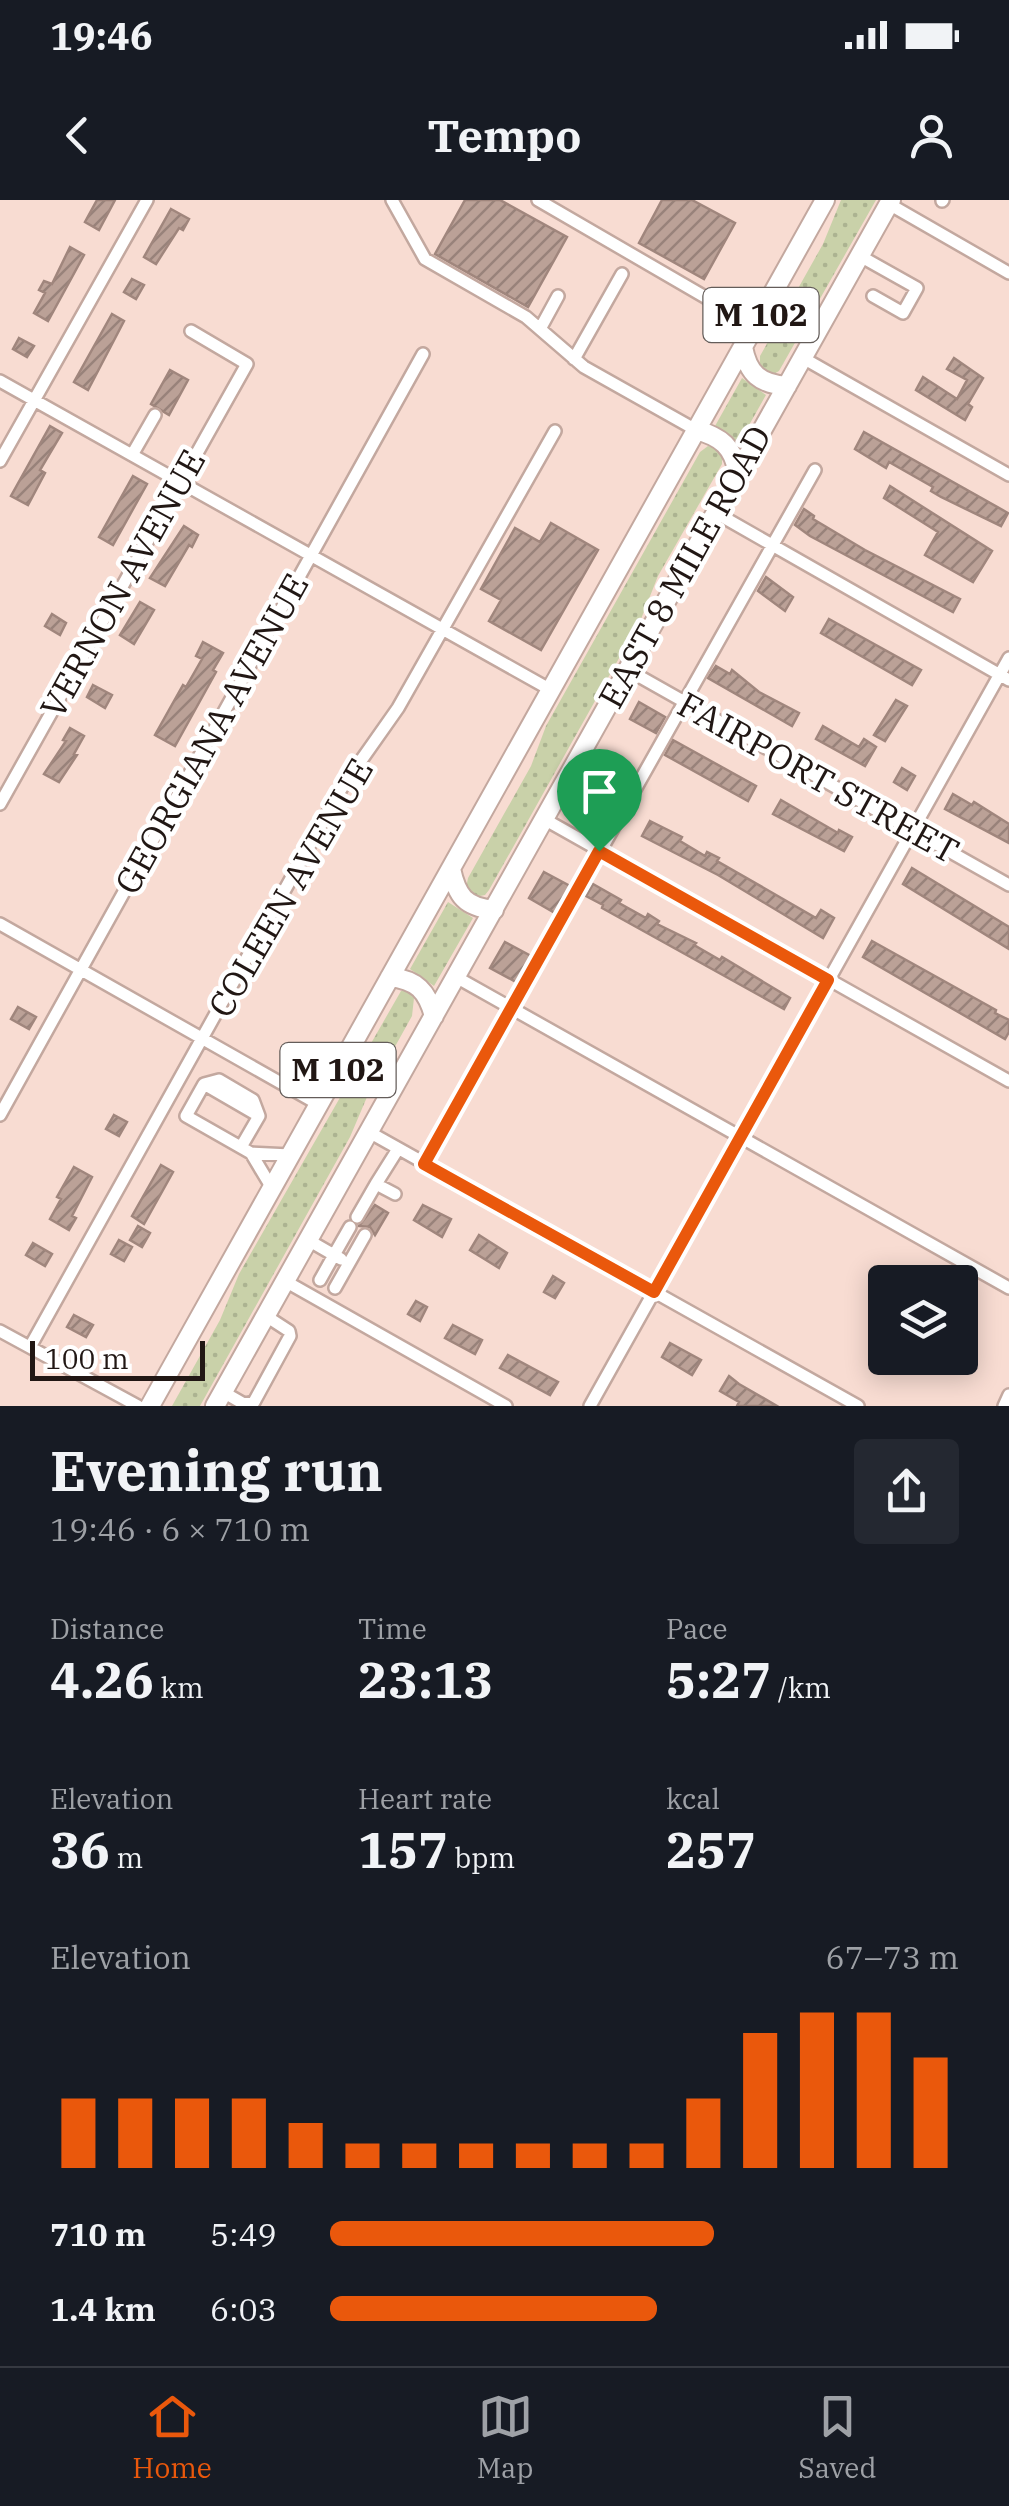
<!DOCTYPE html>
<html lang="en">
<head>
<meta charset="utf-8">
<style>
  :root { --surface:#171b24; --page:#242831; --text:#f1f3f6; --muted:#9ea1a6; --line:#363941; --accent:#ea580c }
  body { margin:0; font-family:"IBM Plex Serif",serif; background:var(--page); color:var(--text); height:100vh; display:flex; flex-direction:column; font-size:38px; white-space:nowrap }
  * { box-sizing:border-box; margin:0 }
  p { font-size:32px; color:var(--muted) }
  .icon { flex:none; width:55px; height:55px; fill:none; stroke:currentColor; stroke-width:2; stroke-linecap:round; stroke-linejoin:round }
  .map { position:relative; height:1206px; overflow:hidden }
  .details { display:flex; flex-direction:column; background:var(--surface); flex:1 }
  .details>* { flex:none }
  .tools { position:absolute; left:868px; top:1065px; display:grid; gap:20px }
  .tools a { display:grid; place-items:center; width:110px; height:110px; border-radius:10px; background:var(--surface); box-shadow:0 5px 25px #0003; font-size:50px }
  .scale { position:absolute; left:30px; bottom:25px; width:175px; box-sizing:border-box; padding-left:10px; border:5px solid #211714; border-top:0; font-size:28px; line-height:35px; white-space:nowrap; color:#211714; -webkit-text-stroke:8px #fff; paint-order:stroke }
  .pin { position:absolute; display:grid; place-items:center; width:85px; height:85px; color:#fff; margin:-102px -42px; border-radius:50% 50% 50% 0; rotate:-45deg; box-shadow:0 0 10px #0007 }
  .pin .icon { rotate:45deg }
  .round { display:grid; place-items:center; flex:none; width:105px; height:105px; border-radius:10px; background:var(--page) }
  .headline { display:flex; align-items:center; justify-content:space-between; height:170px; padding:0 50px }
  h1 { font-size:55px; font-weight:700; line-height:75px }
  .metrics { display:grid; grid-template-columns:repeat(3,1fr); gap:15px; height:170px; padding:10px 50px }
  .metrics div { display:grid; align-content:center }
  .metrics b { font-size:50px; font-weight:700 }
  .metrics small { font-size:28px; font-weight:400 }
  .metrics p { font-size:28px }
  .chart { height:280px; padding:20px 50px }
  .chart p { display:flex; justify-content:space-between }
  .chart svg { width:100%; height:180px; margin-top:10px; stroke:var(--accent); stroke-width:6 }
  ul { padding:0 50px; list-style:none; font-size:32px }
  li { display:grid; grid-template-columns:160px 120px 1fr; align-items:center; height:75px }
  li i { height:25px; border-radius:12px; background:var(--accent) }
  .status { display:flex; justify-content:space-between; align-items:center; height:70px; padding:0 50px; background:var(--surface); direction:ltr }
  .status svg { height:28px; fill:currentColor }
  header { display:flex; justify-content:space-between; align-items:center; height:130px; padding:0 50px; background:var(--surface); font-size:45px; font-weight:700 }
  .tabs { display:flex; justify-content:space-around; align-items:center; height:140px; border-top:2px solid var(--line); background:var(--surface); font-size:28px; color:var(--muted) }
  .tabs a { display:grid; justify-items:center; gap:5px }
  .tabs .active { color:var(--accent) }
  .map>svg:first-child { display:block }
  .grass { fill:url(#grass-dots) }
  .building { fill:url(#building-hatch); stroke:#a0867d; stroke-width:2.5 }
  .lines { fill:none; stroke-linecap:round; stroke-linejoin:round }
  .minor-casing { stroke:#c3a89f; stroke-width:16 }
  .highway-casing { stroke:#c3a89f; stroke-width:22 }
  .minor { stroke:#fff; stroke-width:11 }
  .highway { stroke:#fff; stroke-width:18 }
  .route-casing { stroke:#fff; stroke-width:20 }
  .route { stroke:#ea580c; stroke-width:12 }
  .labels { text-anchor:middle; stroke-width:9; stroke-linejoin:round; paint-order:stroke }
  .shield { fill:#fff; stroke:#645d5a; stroke-width:2.5 }
  .shield-label { font-size:32px; font-weight:bold; fill:#211714 }
  .street-label { font-size:35px; fill:#211714; stroke:#fff }
</style>
</head>
<body>
<div class="status"><b>19:46</b><svg viewBox="0 0 49 12"><path d="M0 12V9h3v3zM5 12V6h3v6zM10 12V3h3v9zM15 12V0h3v12zM26 1h20v11H26zM47 4h2v5h-2z"/></svg></div>
<header><svg class="icon" aria-label="back" viewBox="0 0 24 24"><path d="M15 5l-7 7 7 7"/></svg>Tempo<svg class="icon" aria-label="person" viewBox="0 0 24 24"><circle cx="12" cy="8" r="4"/><path d="M4 21q1-7 8-7t8 7"/></svg></header>
<div class="map">
<svg width="1009" height="1206" viewBox="0 0 1009 1206">
  <defs>
    <pattern id="grass-dots" width="8" height="8" patternUnits="userSpaceOnUse" patternTransform="scale(2.5)"><rect width="8" height="8" fill="#c9d1a9"/><path d="M2 2h.1M6 6h.1" fill="none" stroke="#acb391" stroke-width="1.8" stroke-linecap="round"/></pattern>
    <pattern id="building-hatch" width="6" height="6" patternUnits="userSpaceOnUse" patternTransform="scale(2.5)"><rect width="6" height="6" fill="#bba197"/><path d="M-1 1l2-2M0 6l6-6M5 7l2-2" fill="none" stroke="#98827a"/></pattern>
  </defs>
  <rect width="100%" height="100%" fill="#f8dcd2"/>
  <!-- grass -->
  <path class="grass" d="M841,0h35l-97,171 -7,4 -12,-6v-13l63,-112z
    M742,178l24,17 -27,48 -24,-17z
    M708,246l9,2 5,6v10l-64,112 -17,43 -152,271 -4,5 -10,2 -9,-9 2,-10 63,-112 15,-40 154,-274z
    M448,702l25,16 -39,68 -24,-17z
    M401,791h8l5,7 -2,18 -45,81 -17,40 -150,269h-28l48,-86 19,-46z"/>
  <!-- building -->
  <path class="building" d="M97,0h18l-16,30 -14,-8z
    M465,0h35l67,37 -39,70 -93,-53z
    M662,0h30l43,23 -31,56 -65,-36z
    M171,9l18,10 -6,11 -4,-2 -23,36 -12,-7z
    M70,47l14,8 -36,66 -14,-8 11,-20 -6,-3 5,-9 8,3z
    M132,79l12,6 -8,14 -12,-7z
    M112,114l12,7 -36,69 -14,-8z
    M19,138l15,8 -7,11 -14,-8z
    M954,158l29,20 -15,26 4,3 -7,13 -49,-30 7,-13 34,22 10,-19 -20,-11z
    M170,170l18,10 -19,35 -18,-11z
    M50,226l12,7 -22,37 5,3 -17,32 -17,-9z
    M864,232l144,81 -7,13 -60,-29 -10,-6 2,-4 -44,-25 -3,6 -31,-19z
    M133,276l14,8 -34,61 -14,-8z
    M890,286l102,65 -19,31 -48,-27 13,-23 -54,-34z
    M804,309l10,7 -1,3 52,31 95,49 -7,13 -143,-76 -15,-11z
    M551,323l47,27 -57,100 -52,-29 12,-21 -20,-11 34,-61 25,14z
    M184,326l14,9 -6,12 -3,-2 -24,41 -15,-8z
    M766,377l27,20 -8,14 -27,-20z
    M140,402l14,8 -20,34 -14,-9z
    M52,414l14,9 -6,12 -15,-9z
    M829,419l92,51 -9,15 -91,-52z
    M203,442l20,11 -10,17 3,2 -41,74 -20,-11 28,-50 3,2 16,-28 -6,-3z
    M716,466l14,8 2,-4 27,22 40,21 -7,13 -84,-48z
    M93,485l19,10 -7,13 -18,-11z
    M896,500l11,6 -22,35 -11,-6z
    M639,502l26,15 -9,16 -26,-14z
    M823,526l36,21 5,-8 12,8 -11,19 -49,-27z
    M70,528l14,8 -10,18 3,1 -18,27 -15,-8 22,-33 -3,-1z
    M673,540l83,46 -8,15 -83,-46z
    M603,567l26,15 -11,18 -25,-14z
    M902,568l13,8 -8,14 -13,-8z
    M953,594l19,11 2,-3 35,22v19l-64,-34z
    M781,600l57,33 1,-3 13,7 -8,14 -71,-37z
    M650,621l32,16 -2,4 25,15 2,-4 12,6 -2,3 99,57 5,-8 13,8 -11,20 -105,-63 -76,-39z
    M912,668l97,59v22l-106,-65z
    M544,672l26,14 -15,27 -26,-15z
    M593,684l28,16 -2,3 27,15 2,-4 11,7 -2,3 39,19 -2,2 26,15 2,-3 68,41 -6,11 -182,-101 1,-3 -17,-9z
    M872,741l124,69 -1,3 14,7v12l-4,7 -142,-82z
    M505,742l26,14 -15,26 -26,-14z
    M18,807l18,10 -7,12 -18,-10z
    M114,915l13,7 -8,14 -13,-7z
    M161,965l12,7 -29,52 -12,-8z
    M74,967l18,10 -20,39 4,2 -7,12 -19,-11 11,-20 -4,-2z
    M375,1005l13,8 -13,22 -5,-8 -11,-1z
    M423,1005l28,14 -9,18 -28,-17z
    M138,1026l12,7 -8,14 -12,-7z
    M479,1035l28,18 -8,15 -29,-18z
    M119,1040l13,7 -8,14 -13,-7z
    M33,1043l19,11 -7,12 -19,-11z
    M553,1076l11,7 -9,15 -11,-6z
    M416,1101l11,6 -7,14 -12,-7z
    M74,1115l19,10 -7,12 -19,-10z
    M453,1125l29,15 -7,14 -30,-16z
    M670,1143l31,17 -9,15 -30,-18z
    M508,1155l50,27 -8,13 -50,-27z
    M729,1176l10,8 38,22h-40l2,-4 -19,-11z"/>
  <g class="lines">
    <defs>
      <path id="minor" d="M392,0l33,59 101,58 58,50 112,63
        M538,0l217,126
        M942,1l1,-1
        M889,4l120,69
        M860,56l57,32 -14,25 -30,-17
        M540,129l18,-33
        M803,158l206,117
        M574,159l48,-85
        M0,181l551,309
        M132,255l23,-40
        M0,261l147,-261
        M716,313l293,167
        M628,470l381,215
        M588,603l28,16
        M0,604l247,-440 -56,-33
        M544,619l465,262
        M0,724l318,180
        M456,777l553,311
        M204,884l15,-4 34,20 6,16
        M0,915l423,-761
        M369,932l489,274
        M241,947l18,-31 -55,-32 -18,32 65,37 39,2
        M251,953l21,35
        M424,964l391,-694
        M376,984l22,-35
        M357,1017l19,-33 19,10
        M308,1040l26,15 -14,25
        M341,1059l-7,-4 16,-28
        M285,1081l221,125
        M335,1088l30,-53
        M0,1131l138,75
        M30,1147l311,-558 57,-81 157,-277
        M223,1192l21,12 10,-2 36,-66 -1,-5 -23,-15
        M590,1206l419,-748
        M1004,1206l5,-11"/>
      <path id="highway" d="M743,147c5,27 17,37 44,39
        M696,230c26,7 37,17 42,43
        M451,669c6,27 14,38 43,41
        M390,777c27,3 37,14 44,39
        M150,1206l675,-1206
        M215,1206l676,-1206"/>
    </defs>
    <!-- minor casing -->
    <use href="#minor" class="minor-casing"/>
    <!-- highway casing -->
    <use href="#highway" class="highway-casing"/>
    <!-- minor -->
    <use href="#minor" class="minor"/>
    <!-- highway -->
    <use href="#highway" class="highway"/>
  </g>
  <g class="lines">
    <defs>
      <path id="route" d="M599,651l229,129 -174,312 -230,-128z"/>
    </defs>
    <!-- route casing -->
    <use href="#route" class="route-casing"/>
    <!-- route -->
    <use href="#route" class="route"/>
  </g>
  <g class="labels">
    <!-- shield labels -->
    <g class="shield">
      <rect x="703.5" y="88" width="115" height="54" rx="8"/>
      <rect x="280.5" y="843" width="115" height="54" rx="8"/>
    </g>
    <g class="shield-label">
      <text x="761" y="126">M 102</text>
      <text x="338" y="881">M 102</text>
    </g>
    <!-- street labels -->
    <g class="street-label">
      <text transform="translate(685 367) rotate(-61)" y="12">EAST 8 MILE ROAD</text>
      <text transform="translate(123 384) rotate(-61)" y="12">VERNON AVENUE</text>
      <text transform="translate(212 534) rotate(-61)" y="12">GEORGIANA AVENUE</text>
      <text transform="translate(818 578) rotate(29)" y="12">FAIRPORT STREET</text>
      <text transform="translate(291 688) rotate(-60)" y="12">COLEEN AVENUE</text>
    </g>
  </g>
</svg>
<div class="tools">
<a><svg class="icon" aria-label="layers" viewBox="0 0 24 24"><path d="M12 4l9 5-9 5-9-5zM3 14l9 5 9-5"/></svg></a>
</div>
<div class="scale">100 m</div>
<div class="pin" style="left:599px;top:651px;background:#1e9e55"><svg class="icon" aria-label="arrive" viewBox="0 0 24 24"><path d="M6 21V4h12l-3 4 3 4H6"/></svg></div>
</div>
<section class="details">
<div class="headline"><div><h1>Evening run</h1><p>19:46 · 6 × 710 m</p></div><a class="round"><svg class="icon" aria-label="share" viewBox="0 0 24 24"><path d="M12 15V3M7 8l5-5 5 5M5 13v7h14v-7"/></svg></a></div>
<div class="metrics">
<div><p>Distance</p><b>4.26<small> km</small></b></div>
<div><p>Time</p><b>23:13</b></div>
<div><p>Pace</p><b>5:27<small> /km</small></b></div>
</div>
<div class="metrics">
<div><p>Elevation</p><b>36<small> m</small></b></div>
<div><p>Heart rate</p><b>157<small> bpm</small></b></div>
<div><p>kcal</p><b>257</b></div>
</div>
<div class="chart"><p><span>Elevation</span>67–73 m</p>
<svg viewBox="0 0 160 44" preserveAspectRatio="none"><path d="M5 44V27M15 44V27M25 44V27M35 44V27M45 44V33M55 44V38M65 44V38M75 44V38M85 44V38M95 44V38M105 44V38M115 44V27M125 44V11M135 44V6M145 44V6M155 44V17"/></svg>
</div>
<ul>
<li><b>710 m</b>5:49<i style="width:61%"></i></li>
<li><b>1.4 km</b>6:03<i style="width:52%"></i></li>
</ul>
</section>
<nav class="tabs">
<a class="active"><svg class="icon" aria-label="home" viewBox="0 0 24 24"><path d="M3 11l9-7 9 7M6 9v11h12V9"/></svg>Home</a>
<a><svg class="icon" aria-label="map" viewBox="0 0 24 24"><path d="M3 6l6-2 6 2 6-2v14l-6 2-6-2-6 2zM9 4v14M15 6v14"/></svg>Map</a>
<a><svg class="icon" aria-label="saved" viewBox="0 0 24 24"><path d="M7 4h10v16l-5-4-5 4z"/></svg>Saved</a>
</nav>
</body>
</html>
